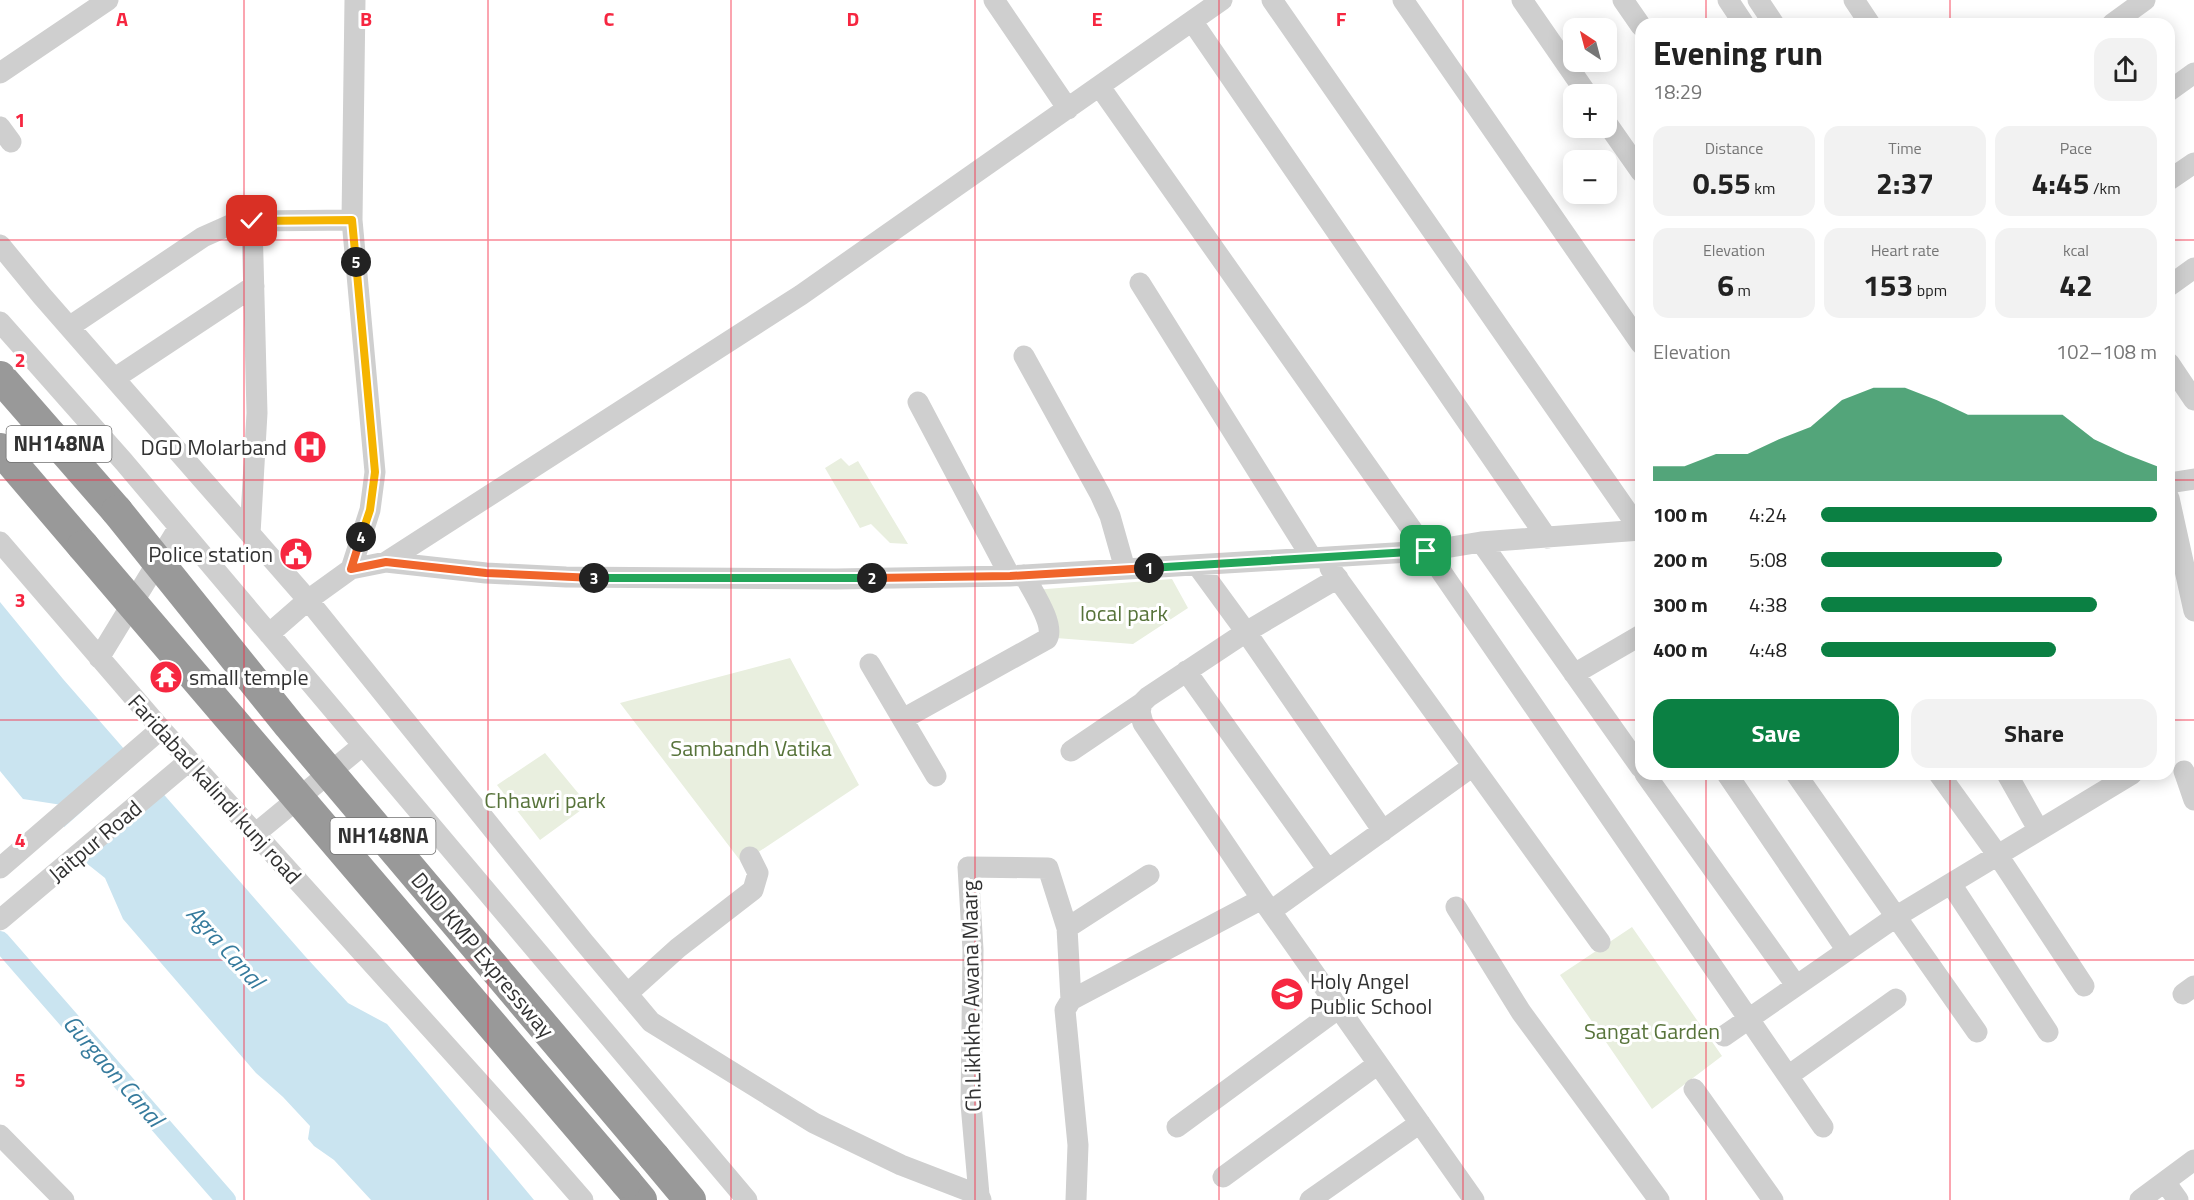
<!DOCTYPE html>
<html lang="en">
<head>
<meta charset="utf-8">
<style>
  :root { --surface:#fff; --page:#f2f2f2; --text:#222; --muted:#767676; --accent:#0b8043 }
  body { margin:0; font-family:"Titillium Web",sans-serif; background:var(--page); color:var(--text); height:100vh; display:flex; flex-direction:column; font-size:22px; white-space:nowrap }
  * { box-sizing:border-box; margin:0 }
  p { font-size:20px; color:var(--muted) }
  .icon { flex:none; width:33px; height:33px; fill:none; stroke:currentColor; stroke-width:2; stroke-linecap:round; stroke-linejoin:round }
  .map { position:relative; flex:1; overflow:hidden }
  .panel { position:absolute; left:1635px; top:18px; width:540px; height:762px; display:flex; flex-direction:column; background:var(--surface); border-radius:18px; box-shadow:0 3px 15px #0003 }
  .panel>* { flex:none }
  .needle { width:39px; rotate:324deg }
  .controls { position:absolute; left:1563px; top:18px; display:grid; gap:12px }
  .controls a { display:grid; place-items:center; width:54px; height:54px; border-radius:12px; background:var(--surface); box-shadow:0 3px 15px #0003; font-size:30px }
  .pin { position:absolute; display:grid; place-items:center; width:51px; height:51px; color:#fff; margin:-26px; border-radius:12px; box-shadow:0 3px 9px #0006 }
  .km { position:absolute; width:30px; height:30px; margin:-15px; border-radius:50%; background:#222; color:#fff; font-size:16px; line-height:30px; text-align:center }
  .round { display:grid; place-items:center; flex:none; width:63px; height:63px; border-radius:18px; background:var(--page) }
  .head { display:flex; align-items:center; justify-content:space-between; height:102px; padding:0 18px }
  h1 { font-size:33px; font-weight:700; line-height:45px }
  .metrics { display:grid; grid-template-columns:repeat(3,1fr); gap:9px; height:102px; padding:6px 18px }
  .metrics div { display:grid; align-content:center; border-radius:15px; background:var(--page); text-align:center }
  .metrics b { font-size:30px; font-weight:700 }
  .metrics small { font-size:16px; font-weight:400 }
  .metrics p { font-size:16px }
  .chart { height:168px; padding:12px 18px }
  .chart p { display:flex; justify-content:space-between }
  .chart svg { width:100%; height:108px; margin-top:6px; fill:var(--accent); opacity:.7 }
  .button { display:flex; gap:12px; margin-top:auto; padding:12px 18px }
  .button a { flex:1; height:69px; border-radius:18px; background:var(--accent); color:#fff; font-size:24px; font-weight:700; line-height:69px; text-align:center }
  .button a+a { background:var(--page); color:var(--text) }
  ul { padding:0 18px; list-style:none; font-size:20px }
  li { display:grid; grid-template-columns:96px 72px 1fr; align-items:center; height:45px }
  li i { height:15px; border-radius:8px; background:var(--accent) }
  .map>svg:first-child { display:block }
  .green { fill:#e9efdf }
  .water { fill:#cae4f0 }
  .pier { fill:#fff }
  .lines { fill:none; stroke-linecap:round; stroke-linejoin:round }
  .canal { stroke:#cae4f0; stroke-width:20 }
  .minor { stroke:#cfcfcf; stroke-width:21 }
  .highway { stroke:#999; stroke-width:32 }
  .highway-bridge { stroke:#999; stroke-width:32 }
  .split-1-casing { stroke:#fff; stroke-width:12 }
  .split-2-casing { stroke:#fff; stroke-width:12 }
  .split-3-casing { stroke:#fff; stroke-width:12 }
  .split-4-casing { stroke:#fff; stroke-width:12 }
  .split-5-casing { stroke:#fff; stroke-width:12 }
  .split-6-casing { stroke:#fff; stroke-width:12 }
  .split-1 { stroke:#22a559; stroke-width:8 }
  .split-2 { stroke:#f0652b; stroke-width:8 }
  .split-3 { stroke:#22a559; stroke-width:8 }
  .split-4 { stroke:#f0652b; stroke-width:8 }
  .split-5 { stroke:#f5b400; stroke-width:8 }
  .split-6 { stroke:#f5b400; stroke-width:8 }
  .grid { fill:none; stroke:#f62640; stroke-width:1.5; stroke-opacity:0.55 }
  .labels { text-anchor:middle; stroke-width:6; stroke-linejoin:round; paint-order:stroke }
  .shield { fill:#fff; stroke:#707070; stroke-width:1.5 }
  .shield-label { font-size:21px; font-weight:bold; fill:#323232 }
  .poi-label { font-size:22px; fill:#323232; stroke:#fff; text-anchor:end }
  .park-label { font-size:22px; fill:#57733a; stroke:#fff }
  .street-label { font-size:22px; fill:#323232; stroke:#fff }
  .water-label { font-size:24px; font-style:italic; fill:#367b9d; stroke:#fff }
  .grid-label { font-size:20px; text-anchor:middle; font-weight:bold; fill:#f62640; stroke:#fff; stroke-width:6; stroke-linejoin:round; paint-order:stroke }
</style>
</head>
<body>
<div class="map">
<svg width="2194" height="1200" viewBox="0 0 2194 1200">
  <rect width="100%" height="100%" fill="#fff"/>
  <!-- green -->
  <path class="green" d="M841,458l8,8 9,-5 50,83 -18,-1 -19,-19 -11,4 -35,-60z
    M1172,579l16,29 -55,36 -77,-6 -22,-48z
    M790,658l69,127 -117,78 -122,-160z
    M545,753l43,52 -48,35 -43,-55z
    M1632,927l90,129 -70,53 -92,-134z"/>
  <!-- water -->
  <path class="water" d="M0,602l63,77 241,276 44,48 39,21 147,176h-163l-37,-40 -20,-14 -6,-7 2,-13 -27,-29 -27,-24 -133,-154 -18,-41 -39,-31 -4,-42 -39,-6 -23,-28z"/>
  <!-- pier -->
  <path class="pier" d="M139,761l22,25 -86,72 -11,-9 -2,-20z"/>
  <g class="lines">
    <!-- canal -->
    <path class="canal" d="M0,941l226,259"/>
    <!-- minor -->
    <path class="minor" d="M994,0l74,109
      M1272,0l368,530
      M1403,0l238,344
      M1522,0l65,94
      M1623,0l18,26
      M1728,0l16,24
      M1758,0l16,24
      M1854,0l16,24
      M1192,21l355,517
      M2112,24l33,-24
      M0,73l108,-73
      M1100,87l327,464 396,576
      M2169,91l25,-18
      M1606,122l35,50
      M0,127l11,15
      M2169,180l25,-17
      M0,245l42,51 266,304 275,341 68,81 163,101 87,42 78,30 2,5
      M1140,283l172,275
      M2169,286l25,-18
      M0,322l124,140 623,738
      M69,327l134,-90 27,-12 22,-4 100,-1
      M1024,356l76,138 10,22 15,53
      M2169,363l25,37
      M115,378l139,-92
      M918,402l92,174
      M2169,483l25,-4
      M2169,498l25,113
      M250,534l7,-121 -5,-192
      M0,542l161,187 355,394 67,77
      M1481,542l160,226
      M386,562l100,11 80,4 270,2 174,-3 417,-25 54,-9 160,-12
      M1197,565l49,67 137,199
      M1330,568l270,374
      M351,569l19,-59 5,-38 -23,-252 3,-220
      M1338,578l-92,54 -98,65 -6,6 -2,9 3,11 119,176 212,301
      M269,634l39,-34 43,-31 35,-7 415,-267 421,-295
      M99,658l80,-131
      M870,664l66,112
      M1186,671l142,199
      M1574,674l67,-39
      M903,719l144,-80c9,-14 -16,-50 -23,-64
      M1071,751l71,-48
      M2184,771l10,29
      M1645,774l151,211
      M1727,774l119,175
      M1796,774l181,258
      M1939,774l58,80 87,132
      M2007,774l31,55
      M255,834l108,-89
      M0,868l161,-139
      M1951,884l97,148
      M1456,907l65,105 138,188
      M1271,911l202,-145
      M0,920l189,-159
      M1067,928l82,-53
      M627,994l51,-46 75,-58 5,-17 -8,-16
      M2183,994l11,-8
      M1724,1036l173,-120 235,-142
      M1788,1076l108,-77
      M1694,1089l79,111
      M1177,1127l162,-119
      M0,1135l64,65
      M1223,1177l155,-113
      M2165,1182l13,18
      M979,1195l-8,-91 2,-154 -5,-83 80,1 19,60 4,72
      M1076,1200l2,-55 -13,-135 6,-10 191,-101
      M1310,1200l110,-77
      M2140,1200l54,-40"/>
    <!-- highway -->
    <path class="highway" d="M0,377l117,134
      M0,449l83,97
      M654,1157l36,43
      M626,1182l15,18"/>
    <!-- highway-bridge -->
    <path class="highway-bridge" d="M117,511l172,214 365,432
      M83,546l543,636"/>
  </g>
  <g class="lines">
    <defs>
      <path id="split-1" d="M1149,568l277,-17"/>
      <path id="split-2" d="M872,578l138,-2 139,-8"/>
      <path id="split-3" d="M594,578h278"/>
      <path id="split-4" d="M361,537l-10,32 35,-7 100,11 108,5"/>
      <path id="split-5" d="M356,262l19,210 -5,38 -9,27"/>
      <path id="split-6" d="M252,221l100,-1 4,42"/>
    </defs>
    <!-- split-1 casing -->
    <use href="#split-1" class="split-1-casing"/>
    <!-- split-2 casing -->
    <use href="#split-2" class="split-2-casing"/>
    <!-- split-3 casing -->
    <use href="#split-3" class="split-3-casing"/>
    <!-- split-4 casing -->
    <use href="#split-4" class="split-4-casing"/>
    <!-- split-5 casing -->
    <use href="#split-5" class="split-5-casing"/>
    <!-- split-6 casing -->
    <use href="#split-6" class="split-6-casing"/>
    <!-- split-1 -->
    <use href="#split-1" class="split-1"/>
    <!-- split-2 -->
    <use href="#split-2" class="split-2"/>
    <!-- split-3 -->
    <use href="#split-3" class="split-3"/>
    <!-- split-4 -->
    <use href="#split-4" class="split-4"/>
    <!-- split-5 -->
    <use href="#split-5" class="split-5"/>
    <!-- split-6 -->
    <use href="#split-6" class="split-6"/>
  </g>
  <!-- grid -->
  <path class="grid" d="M244,0v1200M488,0v1200M731,0v1200M975,0v1200M1219,0v1200M1463,0v1200M1706,0v24M1950,0v24M0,240h1641M2169,240h25M0,480h1641M2169,480h25M0,720h1641M2169,720h25M1706,774v426M1950,774v426M0,960h2194"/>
  <!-- icons -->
  <defs>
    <symbol id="hospital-disc" viewBox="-11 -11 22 22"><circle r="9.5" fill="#f62640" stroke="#fff"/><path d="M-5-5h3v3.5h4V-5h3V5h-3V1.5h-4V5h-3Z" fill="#fff"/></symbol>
    <symbol id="civic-disc" viewBox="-11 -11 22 22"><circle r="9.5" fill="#f62640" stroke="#fff"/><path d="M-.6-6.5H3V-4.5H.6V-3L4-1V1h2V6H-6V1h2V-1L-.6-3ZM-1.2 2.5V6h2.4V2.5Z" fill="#fff"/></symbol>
    <symbol id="temple-disc" viewBox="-11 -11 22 22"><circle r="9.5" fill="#f62640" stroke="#fff"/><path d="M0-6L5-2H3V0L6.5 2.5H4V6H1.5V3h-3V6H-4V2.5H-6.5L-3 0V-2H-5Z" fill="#fff"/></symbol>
    <symbol id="school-disc" viewBox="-11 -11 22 22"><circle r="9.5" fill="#f62640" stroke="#fff"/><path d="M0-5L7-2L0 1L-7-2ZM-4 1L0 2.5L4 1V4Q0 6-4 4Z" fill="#fff"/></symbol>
  </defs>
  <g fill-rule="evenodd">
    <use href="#hospital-disc" x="291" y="428" width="38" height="38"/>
    <use href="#civic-disc" x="277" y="535" width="38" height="38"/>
    <use href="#temple-disc" x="147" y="658" width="38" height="38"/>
    <use href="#school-disc" x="1268" y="975" width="38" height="38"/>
  </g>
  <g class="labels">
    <!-- shield labels -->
    <g class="shield">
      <rect x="6.5" y="426" width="105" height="36" rx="4.5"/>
      <rect x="330.5" y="818" width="105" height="36" rx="4.5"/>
    </g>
    <g class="shield-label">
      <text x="59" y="451">NH148NA</text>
      <text x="383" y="843">NH148NA</text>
    </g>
    <!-- poi labels -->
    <g class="poi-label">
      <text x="287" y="455">DGD Molarband</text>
      <text x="273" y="562">Police station</text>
      <text x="189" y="685" text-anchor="start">small temple</text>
      <text x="1310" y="989" text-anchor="start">Holy Angel<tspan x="1310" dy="25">Public School</tspan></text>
    </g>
    <!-- park labels -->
    <g class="park-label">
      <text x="1124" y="621">local park</text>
      <text x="751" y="756">Sambandh Vatika</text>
      <text x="545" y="808">Chhawri park</text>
      <text x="1652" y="1039">Sangat Garden</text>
    </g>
    <!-- street labels -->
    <g class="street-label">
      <text transform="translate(215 789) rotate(48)" y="8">Faridabad kalindi kunj road</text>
      <text transform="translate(95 841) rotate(-40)" y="8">Jaitpur Road</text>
      <text transform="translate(483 955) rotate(50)" y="8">DND KMP Expressway</text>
      <text transform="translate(971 996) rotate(-91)" y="8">Ch.Likhkhe Awana Maarg</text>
    </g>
    <!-- water labels -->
    <g class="water-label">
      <text transform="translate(225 947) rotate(48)" y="8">Agra Canal</text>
      <text transform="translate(113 1071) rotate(49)" y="8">Gurgaon Canal</text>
    </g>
  </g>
  <g class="grid-label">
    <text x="122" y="26">A</text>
    <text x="366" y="26">B</text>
    <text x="609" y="26">C</text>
    <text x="853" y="26">D</text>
    <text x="1097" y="26">E</text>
    <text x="1341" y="26">F</text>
    <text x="20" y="127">1</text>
    <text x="20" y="367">2</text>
    <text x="20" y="607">3</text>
    <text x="20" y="847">4</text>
    <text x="20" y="1087">5</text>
  </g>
</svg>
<div class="controls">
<a><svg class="needle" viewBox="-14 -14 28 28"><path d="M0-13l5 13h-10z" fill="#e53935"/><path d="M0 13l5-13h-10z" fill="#767676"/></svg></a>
<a>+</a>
<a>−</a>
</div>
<div class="pin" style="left:1426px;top:551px;background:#1e9e55"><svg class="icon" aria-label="arrive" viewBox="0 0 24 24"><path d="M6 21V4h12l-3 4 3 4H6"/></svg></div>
<div class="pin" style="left:252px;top:221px;background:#d93025"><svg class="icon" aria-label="check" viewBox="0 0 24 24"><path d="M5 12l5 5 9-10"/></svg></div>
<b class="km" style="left:1149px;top:568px">1</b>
<b class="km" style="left:872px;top:578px">2</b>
<b class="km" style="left:594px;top:578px">3</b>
<b class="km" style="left:361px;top:537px">4</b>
<b class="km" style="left:356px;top:262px">5</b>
<section class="panel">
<div class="head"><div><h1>Evening run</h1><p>18:29</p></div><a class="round"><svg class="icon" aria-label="share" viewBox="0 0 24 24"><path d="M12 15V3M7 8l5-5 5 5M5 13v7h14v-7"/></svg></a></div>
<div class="metrics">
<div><p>Distance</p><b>0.55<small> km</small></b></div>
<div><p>Time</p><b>2:37</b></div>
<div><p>Pace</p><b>4:45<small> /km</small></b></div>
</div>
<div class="metrics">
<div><p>Elevation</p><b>6<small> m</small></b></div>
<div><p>Heart rate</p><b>153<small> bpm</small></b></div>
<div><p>kcal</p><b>42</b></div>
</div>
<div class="chart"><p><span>Elevation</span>102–108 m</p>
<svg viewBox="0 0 160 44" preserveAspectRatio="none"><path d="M0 44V38L10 38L20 33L30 33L40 27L50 22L60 11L70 6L80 6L90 11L100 17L110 17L120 17L130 17L140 27L150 33L160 38V44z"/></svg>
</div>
<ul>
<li><b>100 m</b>4:24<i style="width:100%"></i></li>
<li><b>200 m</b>5:08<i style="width:54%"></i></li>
<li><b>300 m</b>4:38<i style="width:82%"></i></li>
<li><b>400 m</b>4:48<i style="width:70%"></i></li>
</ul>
<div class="button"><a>Save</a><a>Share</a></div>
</section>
</div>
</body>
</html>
